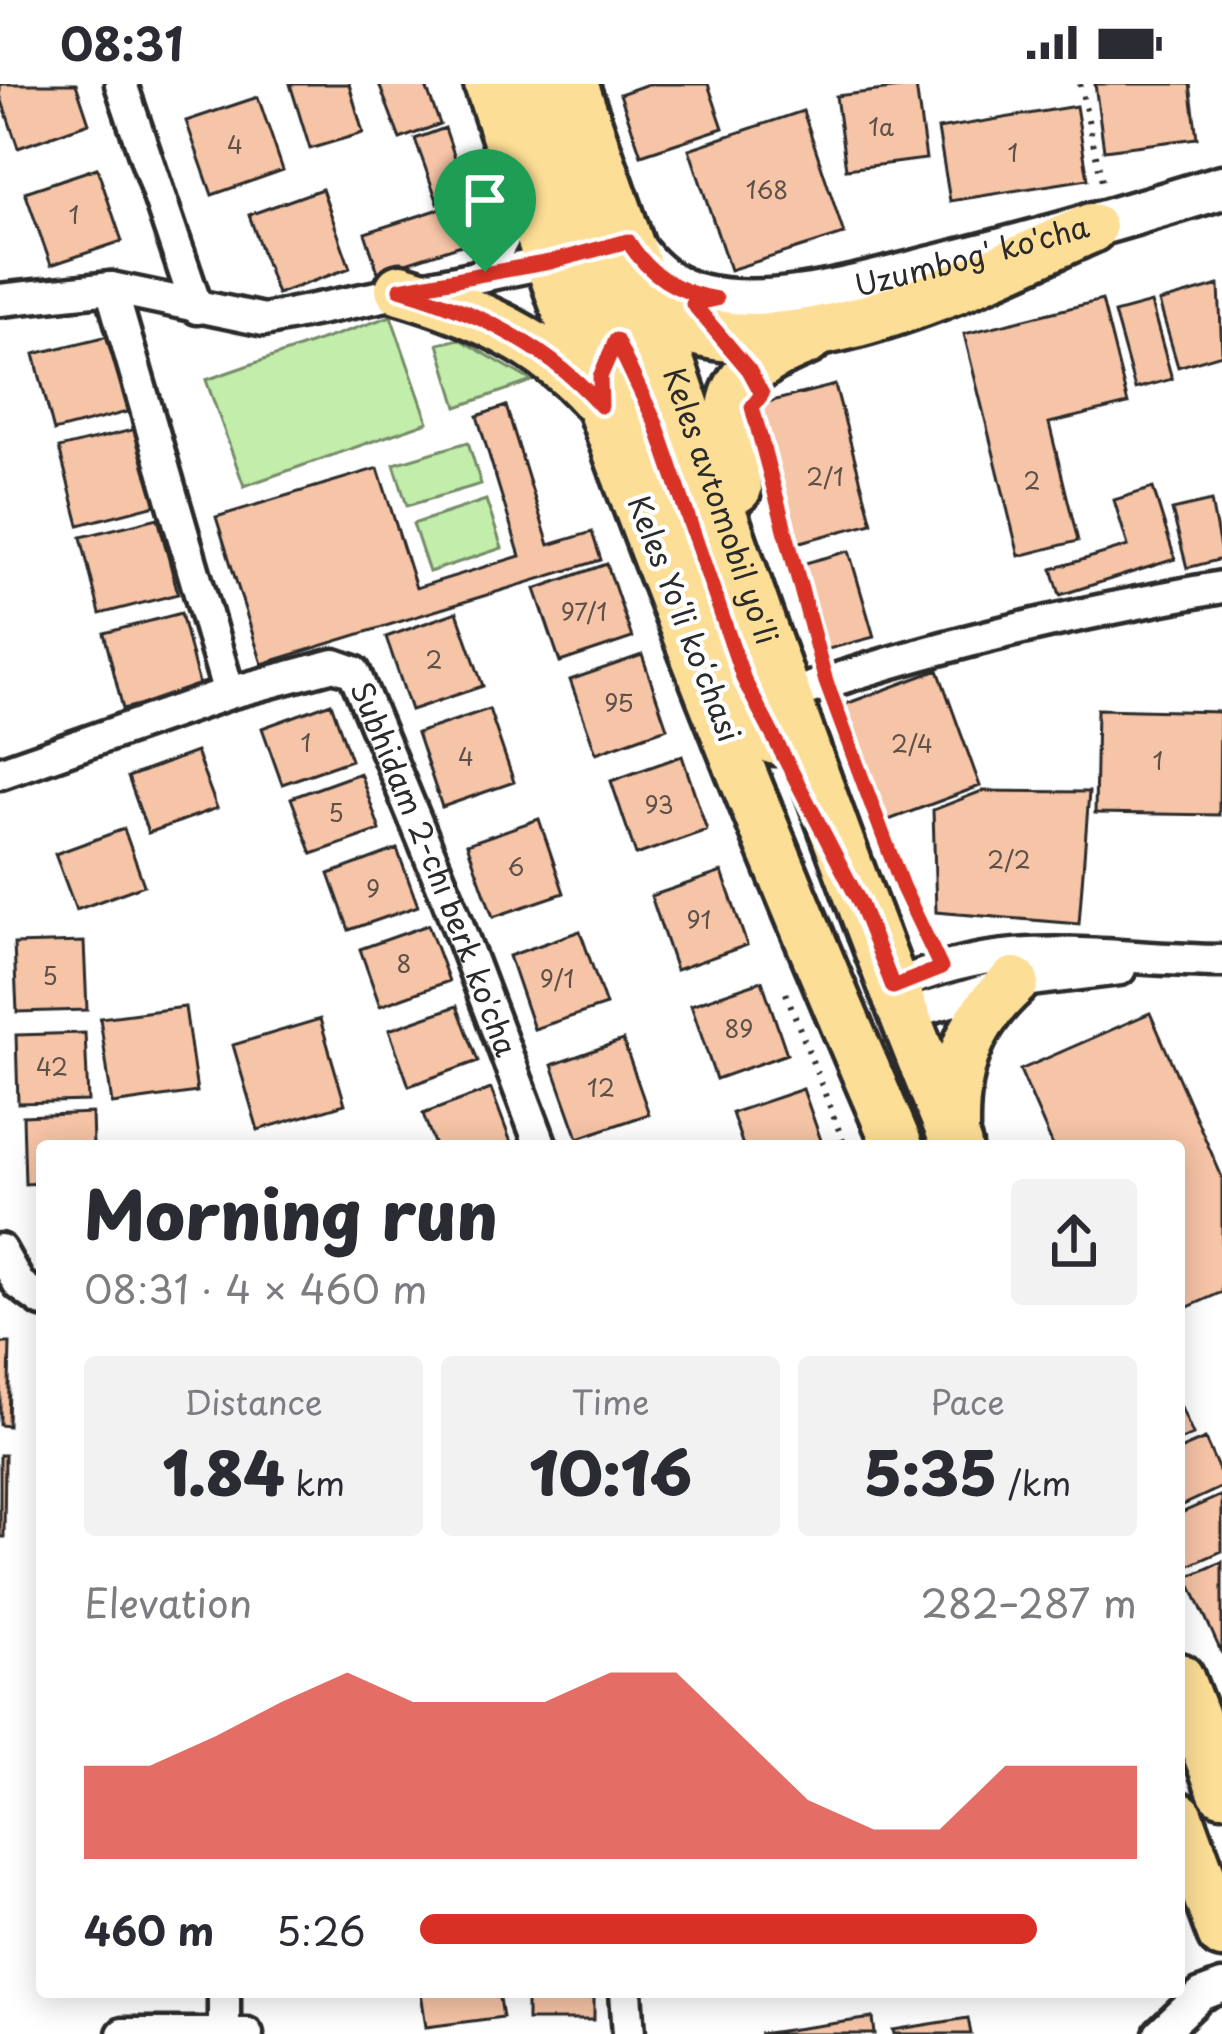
<!DOCTYPE html>
<html lang="en">
<head>
<meta charset="utf-8">
<style>
  :root { --surface:#fff; --page:#f2f2f3; --text:#2b2b33; --muted:#7c7c81; --accent:#d93025 }
  body { margin:0; font-family:"Playpen Sans",sans-serif; background:var(--page); color:var(--text); height:100vh; display:flex; flex-direction:column; font-size:45px; white-space:nowrap }
  * { box-sizing:border-box; margin:0 }
  p { font-size:39px; color:var(--muted) }
  .icon { flex:none; width:66px; height:66px; fill:none; stroke:currentColor; stroke-width:2; stroke-linecap:round; stroke-linejoin:round }
  .map { position:relative; flex:1; overflow:hidden }
  .sheet { position:absolute; left:36px; top:1056px; width:1149px; height:858px; display:flex; flex-direction:column; background:var(--surface); border-radius:12px; box-shadow:0 6px 30px #0003 }
  .sheet>* { flex:none }
  .pin { position:absolute; display:grid; place-items:center; width:102px; height:102px; color:#fff; margin:-123px -51px; border-radius:50% 50% 50% 0; rotate:-45deg; box-shadow:0 0 12px #0007 }
  .pin .icon { rotate:45deg }
  .round { display:grid; place-items:center; flex:none; width:126px; height:126px; border-radius:12px; background:var(--page) }
  .head { display:flex; align-items:center; justify-content:space-between; height:204px; padding:0 48px }
  h1 { font-size:66px; font-weight:800; line-height:90px }
  .metrics { display:grid; grid-template-columns:repeat(3,1fr); gap:18px; height:204px; padding:12px 48px }
  .metrics div { display:grid; align-content:center; border-radius:12px; background:var(--page); text-align:center }
  .metrics b { font-size:60px; font-weight:800 }
  .metrics small { font-size:33px; font-weight:400 }
  .metrics p { font-size:33px }
  .chart { height:336px; padding:24px 48px }
  .chart p { display:flex; justify-content:space-between }
  .chart svg { width:100%; height:216px; margin-top:12px; fill:var(--accent); opacity:.7 }
  ul { padding:0 48px; list-style:none; font-size:39px }
  li { display:grid; grid-template-columns:192px 144px 1fr; align-items:center; height:90px }
  li i { height:30px; border-radius:15px; background:var(--accent) }
  .status { display:flex; justify-content:space-between; align-items:center; height:84px; padding:0 60px; background:var(--surface); direction:ltr }
  .status svg { height:33px; fill:currentColor }
  .map>svg:first-child { display:block }
  .green { fill:#c2edaa; stroke:#768c6a; stroke-width:3 }
  .building { fill:#f6c4a6; stroke:#2b2b2b; stroke-width:3 }
  .lines { fill:none; stroke-linecap:round; stroke-linejoin:round }
  .street-casing { stroke:#2b2b2b; stroke-width:39 }
  .secondary-casing { stroke:#2b2b2b; stroke-width:51 }
  .primary-casing { stroke:#2b2b2b; stroke-width:57 }
  .path { stroke:#2b2b2b; stroke-width:6; stroke-dasharray:3 9; stroke-linecap:butt }
  .street { stroke:#fff; stroke-width:30 }
  .secondary { stroke:#fff; stroke-width:42 }
  .primary { stroke:#fdde96; stroke-width:48 }
  .route-casing { stroke:#fff; stroke-width:24 }
  .route { stroke:#d93025; stroke-width:15 }
  .labels { text-anchor:middle; stroke-width:9; stroke-linejoin:round; paint-order:stroke }
  .number-label { font-size:24px; fill:#5e514a }
  .street-label { font-size:30px; fill:#2b2b2b; stroke:#fff }
</style>
</head>
<body>
<div class="status"><b>08:31</b><svg viewBox="0 0 49 12"><path d="M0 12V9h3v3zM5 12V6h3v6zM10 12V3h3v9zM15 12V0h3v12zM26 1h20v11H26zM47 4h2v5h-2z"/></svg></div>
<div class="map">
<svg width="1222" height="1950" viewBox="0 0 1222 1950">
  <rect width="100%" height="100%" fill="#fff"/>
  <filter id="ink" filterUnits="userSpaceOnUse"><feTurbulence type="fractalNoise" baseFrequency=".00833" numOctaves="2"/><feDisplacementMap in="SourceGraphic" scale="24" xChannelSelector="R" yChannelSelector="G"/><feConvolveMatrix kernelMatrix="1 2 1 2 8 2 1 2 1" color-interpolation-filters="sRGB"/></filter>
  <g filter="url(#ink)">
    <!-- green -->
    <path class="green" d="M391,232l37,106 -184,64 -38,-106z
      M459,255l73,42 -75,26 -19,-63z
      M468,358l13,42 -74,22 -13,-42z
      M486,416l16,48 -73,24 -16,-48z"/>
    <!-- building -->
    <path class="building" d="M0,0h76l13,39 -71,25 -18,-53z
      M290,0h59l14,49 -53,16z
      M379,0h46l15,40 -40,15z
      M648,0h60l15,44 -82,27 -21,-61z
      M1095,0h95l7,54 -93,12z
      M916,2l10,73 -80,10 -10,-73z
      M258,13l25,73 -71,25 -26,-74z
      M1076,22l12,73 -138,22 -12,-72z
      M803,27l41,123 -114,36 -41,-121z
      M445,44l22,65 -29,10 -23,-64z
      M97,84l25,73 -71,24 -26,-73z
      M322,105l28,79 -73,26 -28,-79z
      M468,116l12,39 -102,33 -13,-39z
      M1219,201l3,69 -44,13 -19,-65z
      M1102,216l26,104 -79,19 29,118 -59,15 -55,-222z
      M1151,219l21,76 -37,10 -21,-76z
      M112,251l19,76 -77,20 -20,-77z
      M835,301l37,138 -75,20 -37,-139z
      M506,322l43,139 43,-13 9,28 -339,104 -46,-147 162,-49 38,120 104,-32 -43,-140z
      M136,345l20,76 -77,20 -20,-77z
      M1153,404l22,71 -115,36 -8,-26 76,-23 -14,-46z
      M1211,417l11,58 -35,9 -15,-58z
      M158,434l20,76 -78,20 -19,-77z
      M849,467l25,86 -53,14 -23,-86z
      M607,480l25,74 -72,24 -25,-73z
      M457,528l26,74 -72,24 -25,-73z
      M181,529l19,76 -77,20 -19,-76z
      M642,571l25,73 -71,25 -26,-73z
      M938,586l42,116 -94,35 -43,-116z
      M331,619l20,57 -69,24 -20,-56z
      M489,625l25,73 -72,25 -25,-74z
      M1097,625l123,3 -1,103 -124,-2z
      M196,668l21,56 -69,25 -20,-56z
      M682,672l25,74 -71,25 -25,-74z
      M360,689l20,57 -68,24 -21,-56z
      M982,707l107,1 -10,132 -143,-12 -3,-102z
      M539,735l25,74 -71,24 -26,-73z
      M124,745l20,56 -68,25 -21,-56z
      M397,765l21,57 -69,24 -20,-56z
      M722,788l25,73 -71,25 -25,-74z
      M428,841l21,56 -69,25 -20,-57z
      M580,847l26,74 -72,24 -25,-73z
      M84,858l3,68 -70,2 -3,-68z
      M762,897l25,73 -71,25 -25,-74z
      M457,922l21,55 -69,25 -20,-56z
      M185,923l12,85 -85,12 -12,-86z
      M1150,929l72,164v115l-43,19v-165h-126l-33,-76z
      M320,935l25,85 -87,26 -25,-85z
      M85,949l3,68 -70,2 -2,-68z
      M623,956l26,74 -71,24 -26,-73z
      M491,1005l21,56 -77,1 -12,-32z
      M803,1005l20,57h-80l-11,-33z
      M92,1029l1,33h-51v37l-17,1 -2,-68z
      M0,1259h10l-2,83 -8,-1z
      M1179,1319l14,32 -14,6z
      M1205,1355l17,38v10l-43,20v-57z
      M0,1371h5l-1,82h-4z
      M1222,1411v56l-43,19v-56z
      M1222,1478v92l-35,-77z
      M421,1908h78l4,25 -77,10z
      M527,1908h67v28h-67z
      M873,1934l2,16h-116z
      M968,1934l3,16h-77l-1,-4z"/>
    <g class="lines">
      <defs>
        <g id="street">
          <path d="M121,0l76,224"/>
          <path d="M485,188l23,-42 7,-47"/>
          <path d="M111,204l118,405"/>
          <path d="M0,216l111,-12 153,32 286,-58"/>
          <path d="M785,613c143,-51 288,-83 437,-110"/>
          <path id="s1" d="M0,689l229,-80 105,-28 20,7 93,225 94,249"/>
          <path d="M893,903c118,-54 208,-27 329,-26"/>
          <path d="M904,931l110,-33 106,-13"/>
          <path d="M0,1166l19,34 23,17"/>
          <path d="M626,1908l3,42"/>
          <path d="M224,1947v-39"/>
          <path d="M123,1950h124"/>
          <path d="M1160,1950l41,-39 21,-8"/>
        </g>
        <g id="secondary">
          <path id="s2" d="M629,158c17,27 40,47 71,54 72,18 167,-12 237,-29 96,-24 191,-51 285,-80"/>
        </g>
        <g id="primary">
          <path d="M489,0c119,360 258,715 409,1062"/>
          <path d="M533,0c25,70 48,160 103,213 109,105 343,-19 455,-69"/>
          <path id="s3" d="M573,0c125,355 241,714 384,1062"/>
          <path d="M571,203l44,53 23,44 106,296 31,60"/>
          <path d="M400,205c72,21 144,52 194,109"/>
          <path d="M737,404c-12,-85 -16,-114 70,-148"/>
          <path d="M954,1045c-1,-60 14,-106 60,-147"/>
          <path d="M1179,1594l43,112"/>
          <path d="M1179,1733l43,117"/>
        </g>
      </defs>
      <!-- street casing -->
      <use href="#street" class="street-casing"/>
      <!-- secondary casing -->
      <use href="#secondary" class="secondary-casing"/>
      <!-- primary casing -->
      <use href="#primary" class="primary-casing"/>
      <!-- path -->
      <path class="path" d="M1080,0l23,102
        M775,411l43,161
        M844,647l58,155 27,55
        M786,909l59,153"/>
      <!-- street -->
      <use href="#street" class="street"/>
      <!-- secondary -->
      <use href="#secondary" class="secondary"/>
      <!-- primary -->
      <use href="#primary" class="primary"/>
    </g>
  </g>
  <g class="lines" filter="url(#ink)">
    <defs>
      <path id="route" d="M628,157c21,34 48,51 88,58l-23,5 56,66 13,24 -10,13 74,275 76,204 39,82 -48,19 -33,-84 -116,-223 -88,-256 -40,-84 -16,37 1,29c-53,-60 -124,-95 -201,-117l150,-27z"/>
    </defs>
    <!-- route casing -->
    <use href="#route" class="route-casing"/>
    <!-- route -->
    <use href="#route" class="route"/>
  </g>
  <g class="labels">
    <!-- number labels -->
    <g class="number-label">
      <text x="881" y="52">1a</text>
      <text x="235" y="70">4</text>
      <text x="1013" y="78">1</text>
      <text x="767" y="115">168</text>
      <text x="74" y="140">1</text>
      <text x="825" y="402">2/1</text>
      <text x="1032" y="406">2</text>
      <text x="584" y="537">97/1</text>
      <text x="434" y="585">2</text>
      <text x="619" y="628">95</text>
      <text x="306" y="668">1</text>
      <text x="912" y="669">2/4</text>
      <text x="466" y="682">4</text>
      <text x="1158" y="686">1</text>
      <text x="659" y="730">93</text>
      <text x="336" y="738">5</text>
      <text x="1009" y="785">2/2</text>
      <text x="516" y="792">6</text>
      <text x="373" y="814">9</text>
      <text x="699" y="845">91</text>
      <text x="404" y="889">8</text>
      <text x="50" y="901">5</text>
      <text x="557" y="904">9/1</text>
      <text x="739" y="954">89</text>
      <text x="52" y="992">42</text>
      <text x="601" y="1013">12</text>
    </g>
    <!-- street labels -->
    <g class="street-label">
      <text dy="10" stroke="none"><textPath href="#s2" startOffset="369">Uzumbog' ko'cha</textPath></text>
      <text dy="10" stroke="none"><textPath href="#s3" startOffset="447">Keles avtomobil yo'li</textPath></text>
      <text transform="translate(683 535) rotate(69)" y="10">Keles Yoʻli koʻchasi</text>
      <text dy="10" stroke="none"><textPath href="#s1" startOffset="585">Subhidam 2-chi berk ko'cha</textPath></text>
    </g>
  </g>
</svg>
<div class="pin" style="left:485px;top:188px;background:#1e9e55"><svg class="icon" aria-label="arrive" viewBox="0 0 24 24"><path d="M6 21V4h12l-3 4 3 4H6"/></svg></div>
<section class="sheet">
<div class="head"><div><h1>Morning run</h1><p>08:31 · 4 × 460 m</p></div><a class="round"><svg class="icon" aria-label="share" viewBox="0 0 24 24"><path d="M12 15V3M7 8l5-5 5 5M5 13v7h14v-7"/></svg></a></div>
<div class="metrics">
<div><p>Distance</p><b>1.84<small> km</small></b></div>
<div><p>Time</p><b>10:16</b></div>
<div><p>Pace</p><b>5:35<small> /km</small></b></div>
</div>
<div class="chart"><p><span>Elevation</span>282–287 m</p>
<svg viewBox="0 0 160 44" preserveAspectRatio="none"><path d="M0 44V25L10 25L20 19L30 12L40 6L50 12L60 12L70 12L80 6L90 6L100 19L110 32L120 38L130 38L140 25L150 25L160 25V44z"/></svg>
</div>
<ul>
<li><b>460 m</b>5:26<i style="width:86%"></i></li>
</ul>
</section>
</div>
</body>
</html>
